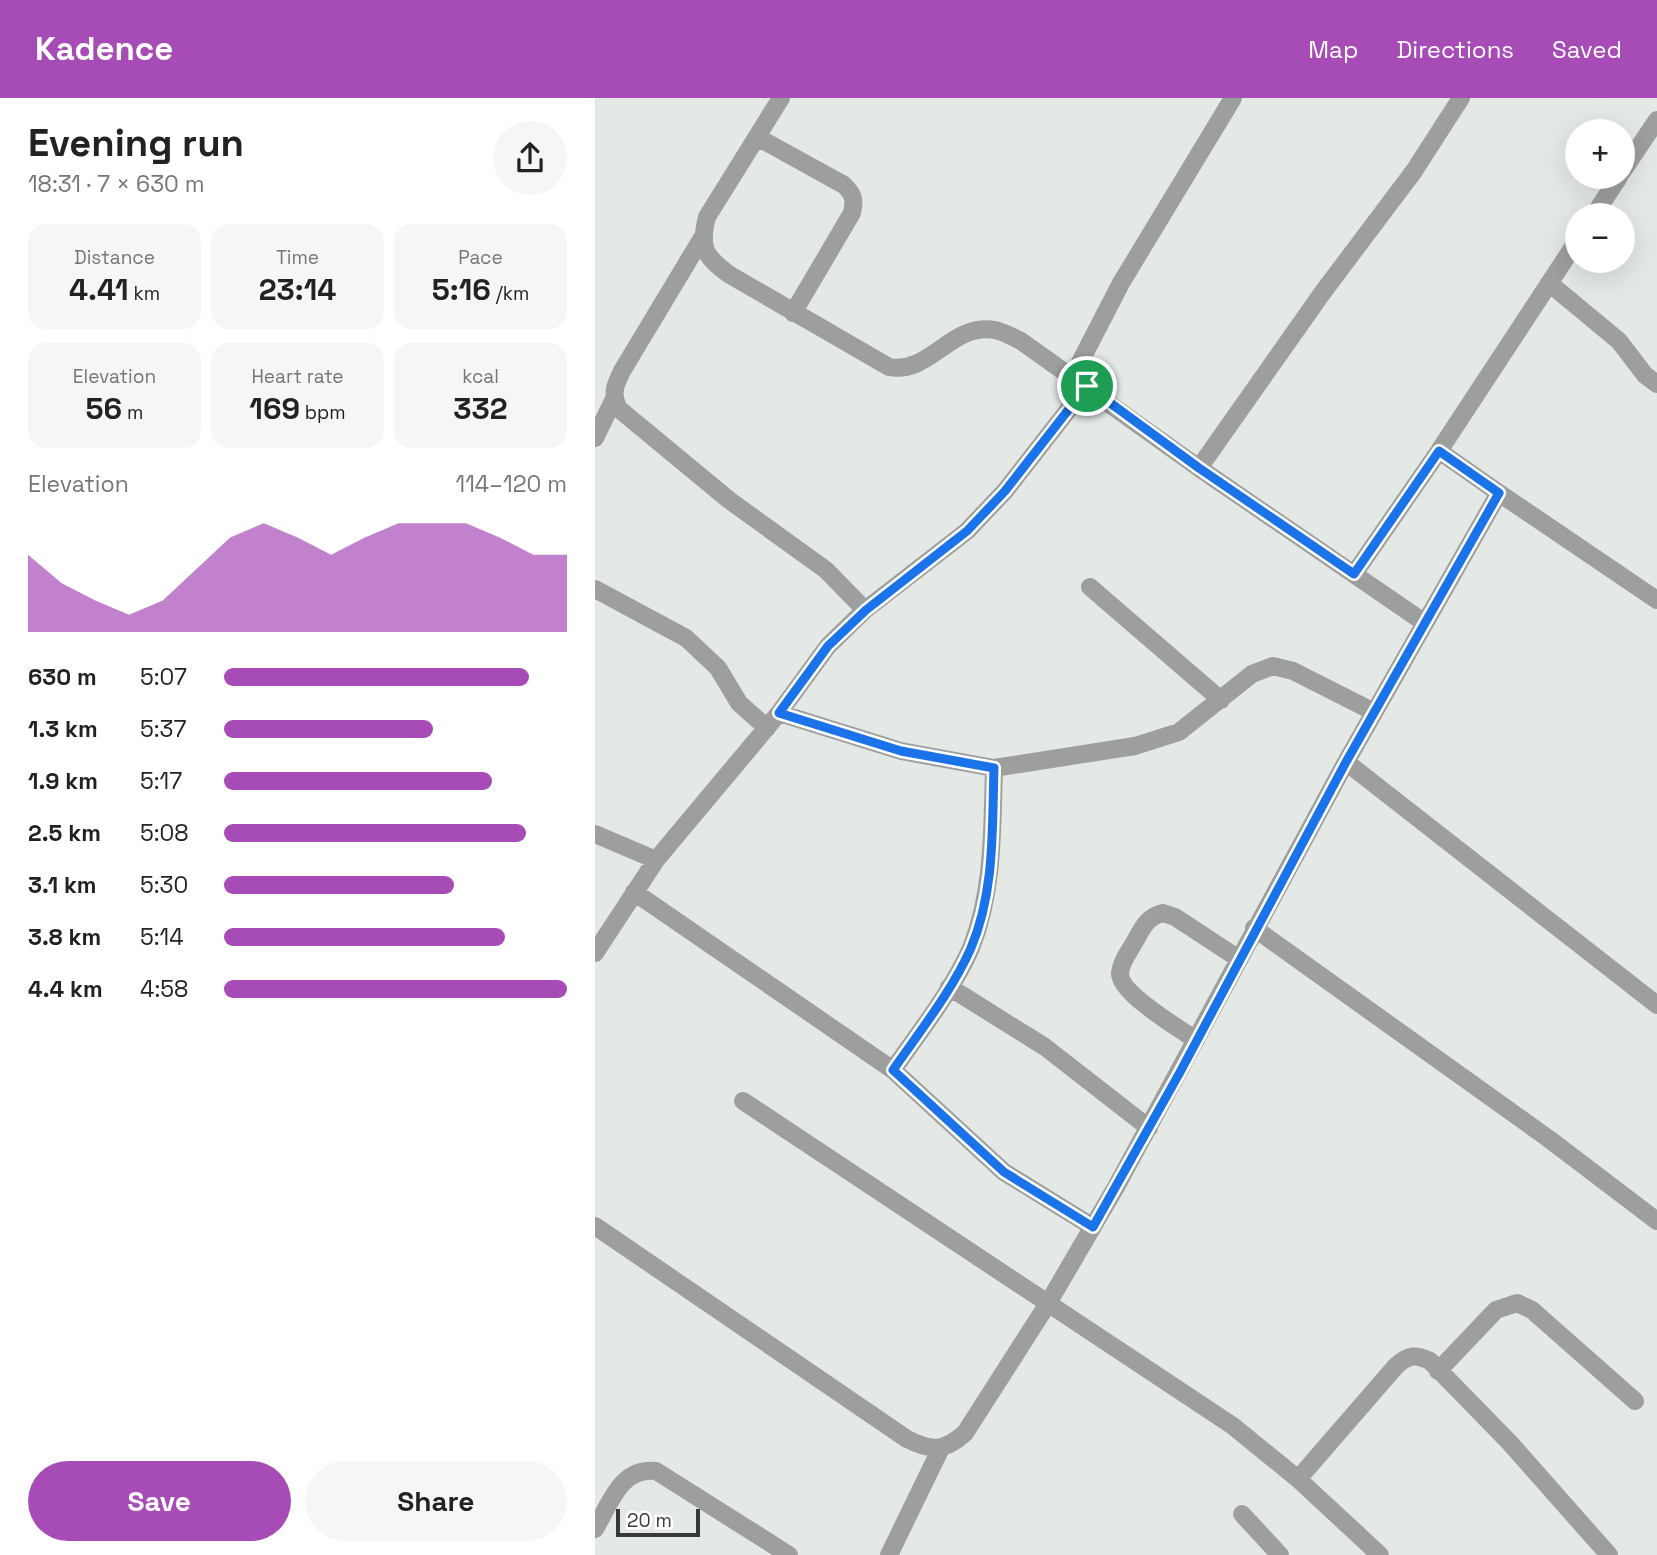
<!DOCTYPE html>
<html lang="en">
<head>
<meta charset="utf-8">
<style>
  :root { --surface:#fff; --page:#f6f6f6; --text:#222; --muted:#767676; --accent:#a74cb7 }
  body { margin:0; font-family:"Space Grotesk",sans-serif; background:var(--page); color:var(--text); height:100vh; display:flex; flex-direction:column; font-size:26px; white-space:nowrap }
  * { box-sizing:border-box; margin:0 }
  p { font-size:23px; color:var(--muted) }
  .icon { flex:none; width:38px; height:38px; fill:none; stroke:currentColor; stroke-width:2; stroke-linecap:round; stroke-linejoin:round }
  .map { position:relative; flex:1; overflow:hidden }
  .drawer { display:flex; flex-direction:column; background:var(--surface); width:595px }
  .drawer>* { flex:none }
  .controls { position:absolute; left:970px; top:21px; display:grid; gap:14px }
  .controls a { display:grid; place-items:center; width:70px; height:70px; border-radius:50%; background:var(--surface); box-shadow:0 7px 28px #0002; font-size:35px }
  .scale { position:absolute; left:21px; bottom:18px; width:84px; box-sizing:border-box; padding-left:7px; border:4px solid #383a39; border-top:0; font-size:19px; line-height:24px; white-space:nowrap; color:#383a39; -webkit-text-stroke:5px #fff; paint-order:stroke }
  .pin { position:absolute; display:grid; place-items:center; width:60px; height:60px; color:#fff; margin:-30px; border:4px solid #fff; border-radius:50%; box-shadow:0 2px 7px #0007 }
  .round { display:grid; place-items:center; flex:none; width:74px; height:74px; border-radius:37px; background:var(--page) }
  .headline { display:flex; align-items:center; justify-content:space-between; height:119px; padding:0 28px }
  h1 { font-size:38px; font-weight:700; line-height:52px }
  .metrics { display:grid; grid-template-columns:repeat(3,1fr); gap:10px; height:119px; padding:7px 28px }
  .metrics div { display:grid; align-content:center; border-radius:18px; background:var(--page); text-align:center }
  .metrics b { font-size:30px; font-weight:700 }
  .metrics small { font-size:19px; font-weight:400 }
  .metrics p { font-size:19px }
  .chart { height:196px; padding:14px 28px }
  .chart p { display:flex; justify-content:space-between }
  .chart svg { width:100%; height:126px; margin-top:7px; fill:var(--accent); opacity:.7 }
  .button { display:flex; gap:14px; margin-top:auto; padding:14px 28px }
  .button a { flex:1; height:80px; border-radius:42px; background:var(--accent); color:#fff; font-size:28px; font-weight:700; line-height:80px; text-align:center }
  .button a+a { background:var(--page); color:var(--text) }
  ul { padding:0 28px; list-style:none; font-size:23px }
  li { display:grid; grid-template-columns:112px 84px 1fr; align-items:center; height:52px }
  li i { height:18px; border-radius:9px; background:var(--accent) }
  header { display:flex; align-items:center; gap:42px; box-sizing:border-box; height:98px; padding:0 35px; background:var(--accent); color:#fff }
  header strong { font-size:33px }
  nav { display:flex; gap:38px; margin-inline-start:auto; font-size:24px }
  main { display:flex; flex:1; min-height:0 }
  .map>svg:first-child { display:block }
  .lines { fill:none; stroke-linecap:round; stroke-linejoin:round }
  .minor { stroke:#9d9f9e; stroke-width:18 }
  .route-casing { stroke:#fff; stroke-width:14 }
  .route { stroke:#1a73e8; stroke-width:9 }
</style>
</head>
<body>
<header>
<strong>Kadence</strong>
<nav><a>Map</a><a>Directions</a><a>Saved</a></nav>
</header>
<main>
<section class="drawer">
<div class="headline"><div><h1>Evening run</h1><p>18:31 · 7 × 630 m</p></div><a class="round"><svg class="icon" aria-label="share" viewBox="0 0 24 24"><path d="M12 15V3M7 8l5-5 5 5M5 13v7h14v-7"/></svg></a></div>
<div class="metrics">
<div><p>Distance</p><b>4.41<small> km</small></b></div>
<div><p>Time</p><b>23:14</b></div>
<div><p>Pace</p><b>5:16<small> /km</small></b></div>
</div>
<div class="metrics">
<div><p>Elevation</p><b>56<small> m</small></b></div>
<div><p>Heart rate</p><b>169<small> bpm</small></b></div>
<div><p>kcal</p><b>332</b></div>
</div>
<div class="chart"><p><span>Elevation</span>114–120 m</p>
<svg viewBox="0 0 160 44" preserveAspectRatio="none"><path d="M0 44V17L10 27L20 33L30 38L40 33L50 22L60 11L70 6L80 11L90 17L100 11L110 6L120 6L130 6L140 11L150 17L160 17V44z"/></svg>
</div>
<ul>
<li><b>630 m</b>5:07<i style="width:89%"></i></li>
<li><b>1.3 km</b>5:37<i style="width:61%"></i></li>
<li><b>1.9 km</b>5:17<i style="width:78%"></i></li>
<li><b>2.5 km</b>5:08<i style="width:88%"></i></li>
<li><b>3.1 km</b>5:30<i style="width:67%"></i></li>
<li><b>3.8 km</b>5:14<i style="width:82%"></i></li>
<li><b>4.4 km</b>4:58<i style="width:100%"></i></li>
</ul>
<div class="button"><a>Save</a><a>Share</a></div>
</section>
<div class="map">
<svg width="1062" height="1457" viewBox="0 0 1062 1457">
  <rect width="100%" height="100%" fill="#e4e9e5"/>
  <g class="lines">
    <!-- minor -->
    <path class="minor" d="M186,0l-74,119c-8,31 -2,40 23,58l159,92c41,8 62,-45 106,-37 9,2 18,7 26,11l178,127 124,-176 91,-121 47,-73
      M162,39l87,48c10,10 11,15 8,28l-59,100
      M1027,74l35,-52
      M999,117l25,-38
      M107,140l-80,133c-7,14 -11,23 -3,38l110,91 97,70 39,40
      M954,185l70,58 26,34 12,9
      M478,278l48,-93 112,-185
      M0,340l19,-39
      M604,370l226,155
      M904,395l158,107
      M759,476l85,-123 138,-210
      M495,489l131,113
      M0,491l91,49 32,30 21,35 28,25
      M184,615l122,38 93,17 141,-22 44,-14 73,-58 21,-8 20,5 81,41
      M751,664l311,243
      M0,736l61,26
      M39,794l259,178c27,-39 59,-79 78,-122 23,-57 21,-120 23,-180
      M659,830l295,211 108,82
      M0,855l61,-93 123,-147 49,-67 37,-36 102,-79 38,-40 82,-105
      M354,889l96,60 104,81
      M601,942c-16,-11 -77,-47 -76,-67 1,-11 9,-21 14,-30 8,-14 12,-26 29,-30l12,4 64,42
      M298,972l111,102 89,55
      M148,1003l490,325 65,53 82,76
      M0,1128l312,213c24,12 37,13 58,-6l82,-128 69,-118 230,-425 153,-269 -60,-42
      M843,1273l58,-61 21,-7 15,7 103,91
      M703,1381l98,-113c12,-11 19,-12 34,-5l80,82 99,112
      M647,1416l38,41
      M0,1431c16,-27 26,-62 61,-58l133,84
      M294,1457l51,-105"/>
  </g>
  <g class="lines">
    <defs>
      <path id="route" d="M492,288l112,82 155,106 85,-123 60,42 -153,269 -167,312 -86,153 -89,-55 -111,-102c27,-39 59,-79 78,-122 24,-57 21,-120 23,-180l-93,-17 -122,-38 49,-67 38,-36 101,-79 38,-40z"/>
    </defs>
    <!-- route casing -->
    <use href="#route" class="route-casing"/>
    <!-- route -->
    <use href="#route" class="route"/>
  </g>
</svg>
<div class="controls">
<a>+</a>
<a>−</a>
</div>
<div class="scale">20 m</div>
<div class="pin" style="left:492px;top:288px;background:#1e9e55"><svg class="icon" aria-label="arrive" viewBox="0 0 24 24"><path d="M6 21V4h12l-3 4 3 4H6"/></svg></div>
</div>
</main>
</body>
</html>
